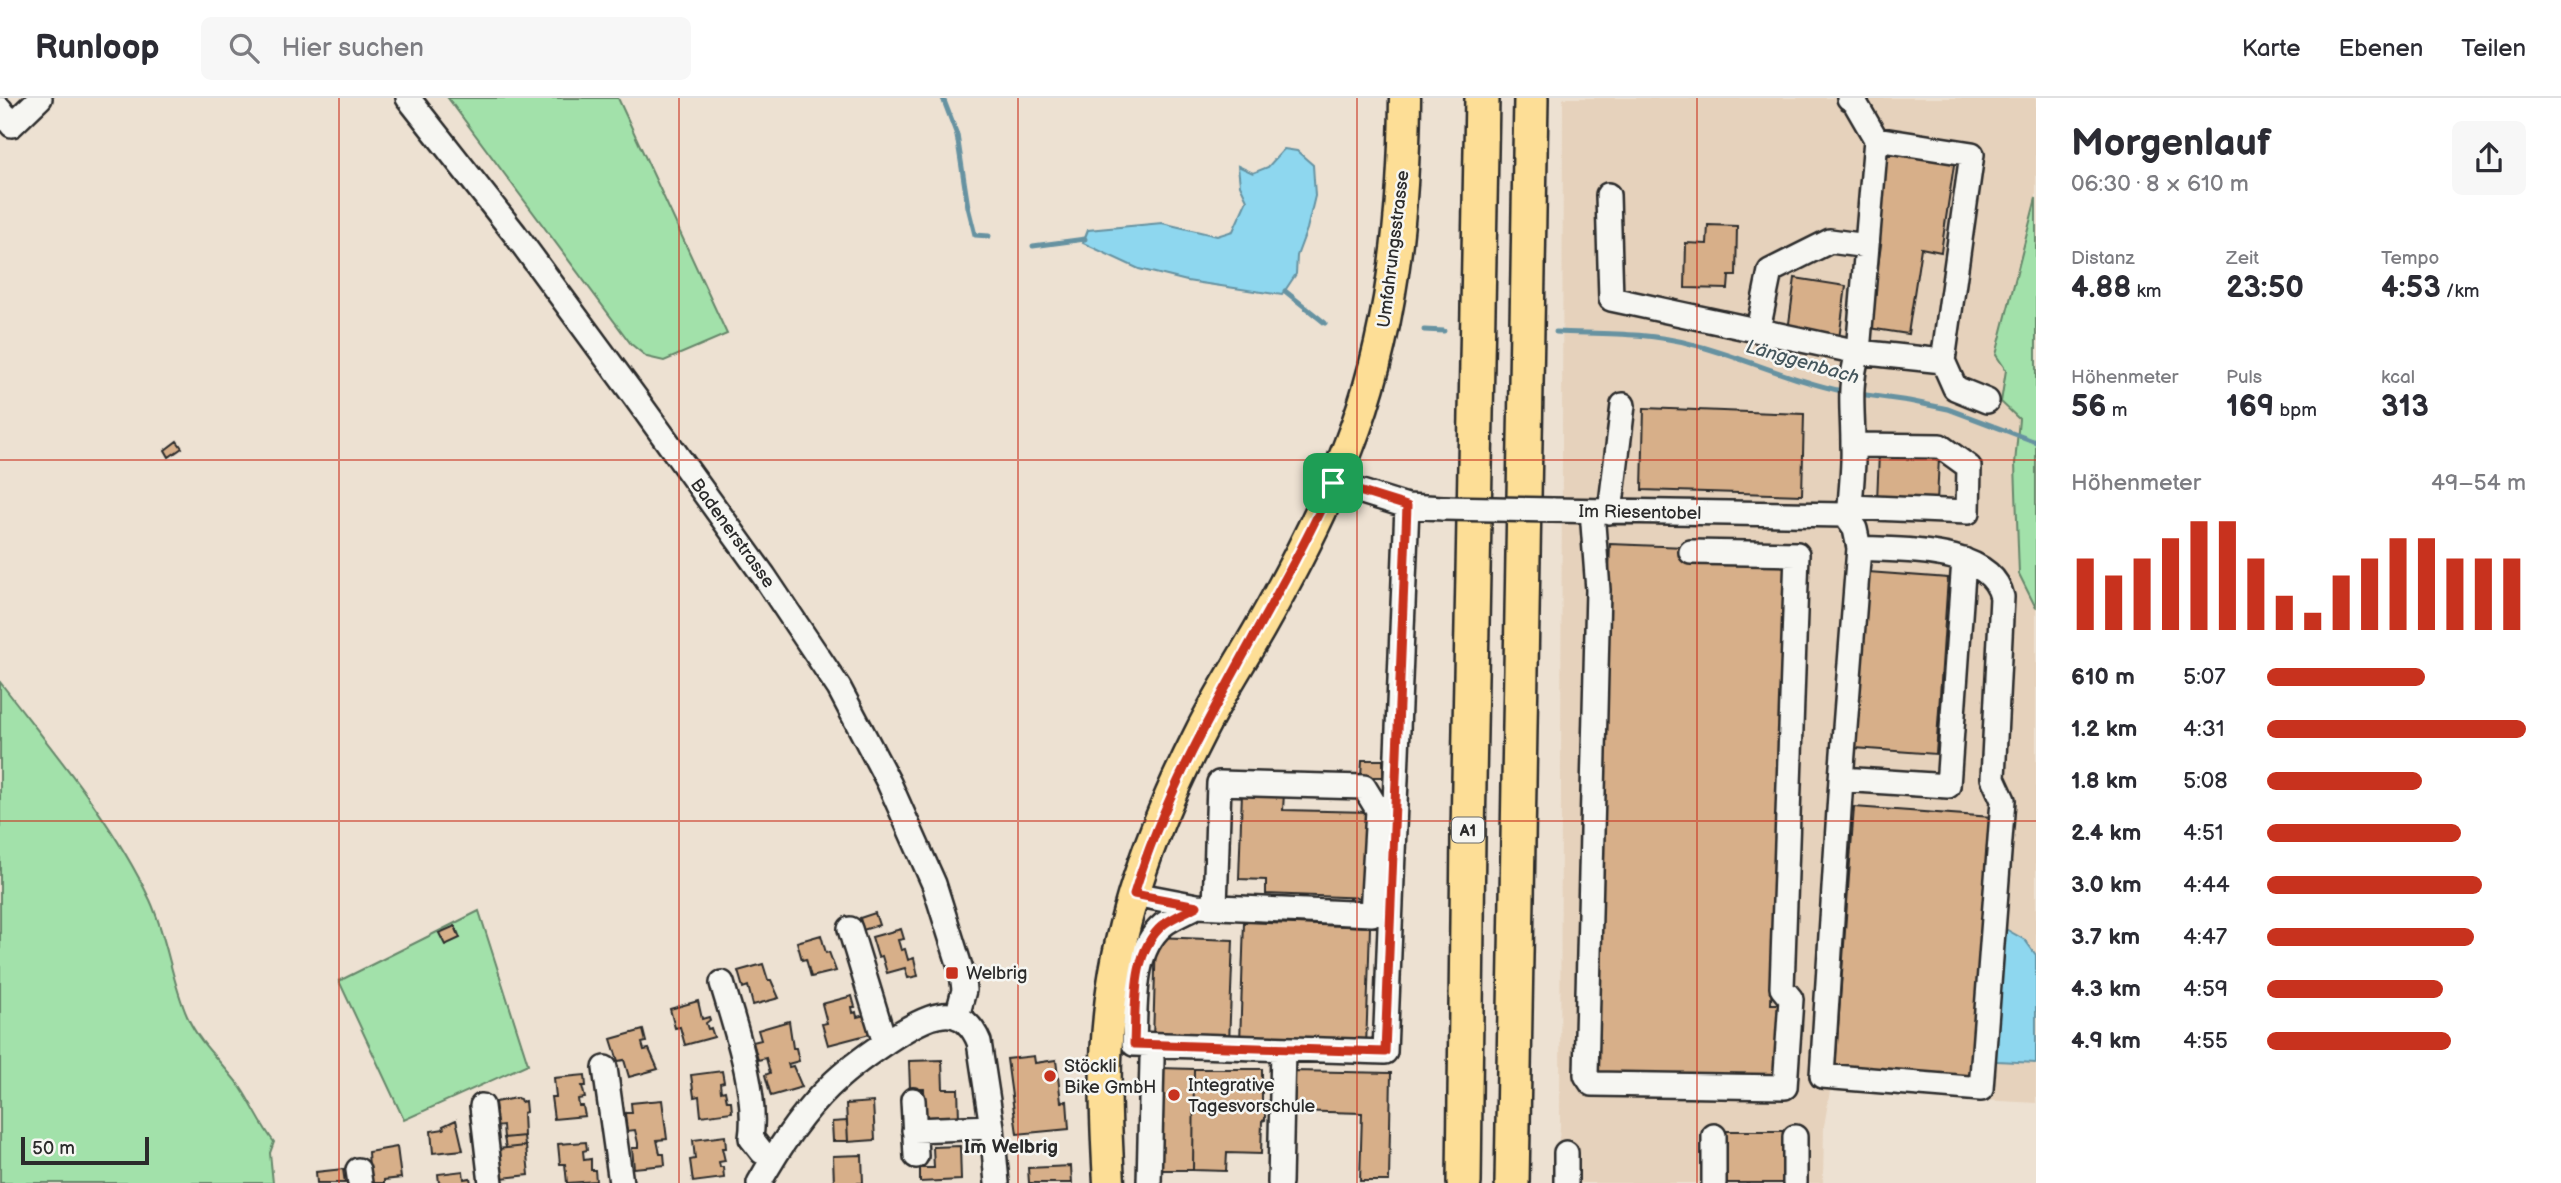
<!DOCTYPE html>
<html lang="de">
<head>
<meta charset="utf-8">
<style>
  :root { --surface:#fff; --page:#f7f7f7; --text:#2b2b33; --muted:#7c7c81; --line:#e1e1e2; --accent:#c8321e }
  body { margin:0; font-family:"Balsamiq Sans",sans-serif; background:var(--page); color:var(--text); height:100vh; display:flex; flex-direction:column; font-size:26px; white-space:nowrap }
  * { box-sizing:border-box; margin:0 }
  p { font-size:23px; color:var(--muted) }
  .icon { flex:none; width:38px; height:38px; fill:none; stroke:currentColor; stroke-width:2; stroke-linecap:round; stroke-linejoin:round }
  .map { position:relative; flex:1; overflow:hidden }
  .drawer { display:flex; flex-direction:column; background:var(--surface); width:525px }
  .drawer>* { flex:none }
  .scale { position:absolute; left:21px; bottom:18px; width:128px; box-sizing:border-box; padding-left:7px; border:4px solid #2b2b2b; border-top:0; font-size:19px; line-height:24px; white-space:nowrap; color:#2b2b2b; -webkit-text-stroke:5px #f6f6f2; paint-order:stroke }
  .pin { position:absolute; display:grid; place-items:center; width:60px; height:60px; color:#fff; margin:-30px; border-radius:14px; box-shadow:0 4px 10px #0006 }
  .round { display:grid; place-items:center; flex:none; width:74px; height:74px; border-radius:10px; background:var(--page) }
  .overview { display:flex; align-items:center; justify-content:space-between; height:119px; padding:0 35px }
  h1 { font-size:38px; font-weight:600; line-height:52px }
  .stats { display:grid; grid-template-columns:repeat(3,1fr); gap:10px; height:119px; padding:7px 35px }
  .stats div { display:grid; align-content:center }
  .stats b { font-size:30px; font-weight:600 }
  .stats small { font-size:19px; font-weight:400 }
  .stats p { font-size:19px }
  .chart { height:196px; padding:14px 35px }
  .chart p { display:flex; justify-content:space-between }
  .chart svg { width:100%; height:126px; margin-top:7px; stroke:var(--accent); stroke-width:6 }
  ul { padding:0 35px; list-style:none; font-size:23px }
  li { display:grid; grid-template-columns:112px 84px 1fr; align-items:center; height:52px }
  li i { height:18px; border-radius:9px; background:var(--accent) }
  header { display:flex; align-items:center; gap:42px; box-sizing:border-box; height:98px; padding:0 35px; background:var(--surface); border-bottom:2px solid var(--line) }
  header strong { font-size:33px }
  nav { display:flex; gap:38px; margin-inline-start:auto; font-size:24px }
  .search { width:490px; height:63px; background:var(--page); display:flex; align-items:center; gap:18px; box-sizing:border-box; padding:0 24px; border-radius:10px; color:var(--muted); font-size:26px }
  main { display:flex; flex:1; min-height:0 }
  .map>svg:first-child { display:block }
  .built { fill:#e6d2bc }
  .green { fill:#a2e1aa; stroke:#66866a; stroke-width:2 }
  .water { fill:#8ed7ef; stroke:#6692a1; stroke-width:2 }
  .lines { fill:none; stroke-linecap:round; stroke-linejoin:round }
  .stream { stroke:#6692a1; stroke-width:5 }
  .building { fill:#d7af89; stroke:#2b2b2b; stroke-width:2 }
  .minor-casing { stroke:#2b2b2b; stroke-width:28 }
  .major-casing { stroke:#2b2b2b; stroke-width:35 }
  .highway-casing { stroke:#2b2b2b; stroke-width:38 }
  .minor { stroke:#f6f6f2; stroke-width:23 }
  .major { stroke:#fdde96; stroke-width:30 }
  .highway { stroke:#fdde96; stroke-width:33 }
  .minor-bridge-casing { stroke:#2b2b2b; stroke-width:28; stroke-linecap:butt }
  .minor-bridge { stroke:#f6f6f2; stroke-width:23 }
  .route-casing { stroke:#fff; stroke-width:14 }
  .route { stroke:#c8321e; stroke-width:9 }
  .grid { fill:none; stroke:#c8321e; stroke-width:2; stroke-opacity:0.55 }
  .poi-dot { fill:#c8321e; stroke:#f6f6f2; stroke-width:2.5 }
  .labels { text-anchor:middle; stroke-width:5; stroke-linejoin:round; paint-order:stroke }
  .shield { fill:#f6f6f2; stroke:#686867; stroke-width:2 }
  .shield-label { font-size:16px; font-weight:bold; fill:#2b2b2b }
  .street-label { font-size:18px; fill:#2b2b2b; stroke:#f6f6f2 }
  .poi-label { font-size:18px; fill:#2b2b2b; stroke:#f6f6f2; text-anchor:start }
  .water-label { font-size:19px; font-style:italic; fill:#44565c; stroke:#f6f6f2 }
  .neighbourhood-label { font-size:19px; font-weight:bold; fill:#2b2b2b; stroke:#f6f6f2 }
</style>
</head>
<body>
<header>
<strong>Runloop</strong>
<div class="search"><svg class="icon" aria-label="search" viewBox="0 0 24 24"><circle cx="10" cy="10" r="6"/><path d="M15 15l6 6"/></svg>Hier suchen</div>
<nav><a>Karte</a><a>Ebenen</a><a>Teilen</a></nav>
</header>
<main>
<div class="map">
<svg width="2036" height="1085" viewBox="0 0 2036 1085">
  <rect width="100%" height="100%" fill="#ede1d2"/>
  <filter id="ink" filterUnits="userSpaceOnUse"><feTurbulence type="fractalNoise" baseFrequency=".0143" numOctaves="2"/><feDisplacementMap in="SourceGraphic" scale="14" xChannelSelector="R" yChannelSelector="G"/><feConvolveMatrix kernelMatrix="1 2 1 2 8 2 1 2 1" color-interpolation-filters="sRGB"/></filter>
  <g filter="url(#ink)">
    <!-- built -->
    <path class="built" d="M1563,0h473v100l-40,157 10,15 -4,32 17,17v155l17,34v495l-206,-12 -6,35 -1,57h-268l5,-56z"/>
    <!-- green -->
    <path class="green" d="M448,0h170l109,236 -63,27 -17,-4 -16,-13z
      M2036,100v410l-17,-34 -4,-110 4,-45 -18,-17 5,-32 -10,-15z
      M0,584c54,70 112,138 150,218 17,37 21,79 37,116 12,28 37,48 54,72 12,18 20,37 33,54l-4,11 3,30h-273z
      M479,813l49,153 -124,56 -65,-139z"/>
    <!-- water -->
    <path class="water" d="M1284,51l13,2 16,14 2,31 -8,33 -10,27 -1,18 -14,21 -95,-14 -48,-12 -56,-26 5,-13 74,-7 55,13 16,-5 14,-31 -7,-15 -2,-19 15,7 15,-6z
      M2002,829l23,13 11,15v108l-39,-2 -5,-3z"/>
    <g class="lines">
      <!-- stream -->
      <path class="stream" d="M943,0l14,37 11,72 7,28 14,1
        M1033,148l52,-7
        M1285,193l40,32
        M1424,232l20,1
        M1556,234c45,2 91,0 135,12 52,13 101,37 155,48
        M1859,296l50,7 39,8 88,33"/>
    </g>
    <!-- building -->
    <path class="building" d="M1887,49l68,11 -14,94 -20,-4 -13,86 -39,-6 12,-83 -9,-1z
      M1708,127l29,1 -1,50h-7l-1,13 -43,-1 1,-45 21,1z
      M1795,180l51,8 -7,53 -51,-8z
      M1644,310l160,6 -2,81 -160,-5z
      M177,343l5,7 -13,9 -4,-7z
      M1879,355l60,3 -2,47 -60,-2z
      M1610,446l76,3 101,15 -16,442h13l-3,75 -189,-2z
      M1868,474l80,6 -12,176 -81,-6z
      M1362,662h21v17h-22z
      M1242,694l42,1 -1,17 87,2 -3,86 -101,-4v-14l-27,-1z
      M1854,709l138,10 -19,262 -138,-10z
      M875,815l4,12 -16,5 -3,-12z
      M1244,824l126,5 -4,121 -126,-5z
      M455,828l5,12 -15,7 -6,-12z
      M901,831l3,10 -6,1 3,10 4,-1 3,11 6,-2 4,18 -10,2 -3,-10 -18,5 -5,-17 -4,1 -6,-20z
      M821,837l5,18 3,-1 7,19 -25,6 -5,-18 -4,1 -5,-18z
      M1156,839l77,3 -4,103 -76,-3z
      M763,866l5,16h3l8,18 -26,7 -5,-19 -5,2 -5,-17z
      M852,898l3,11h-3l1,6 3,-1 1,5 8,-2 5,19 -42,11 -6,-21 5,-1 -5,-19z
      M698,903l4,18 7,-2 1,3 -4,3 2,6 3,-1 3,9 -29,8 -5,-18 -5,1 -5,-19z
      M789,923l4,27h3l3,13 -11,3 1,3 4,-1 9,21 -31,9 -6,-21 5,-2 -4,-15 -8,2 -5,-18 8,-2 -3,-10z
      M643,932l3,12 -4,1 2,7 5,-1 9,20 -29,8 -5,-17 -6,1 -7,-22z
      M1034,958l1,7 21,-3 5,42 6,-1 2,28 -52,5 -10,-75z
      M942,962l1,29h15l1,29 -34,1 -1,-30h-14l-1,-28z
      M1160,970l34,1 -1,101h-34z
      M1194,971h68v33l3,1v17l-3,1 -1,33 -34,-1 -1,18 -33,-1z
      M722,973l2,11 -4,1 1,9 4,-1 2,10h4l1,11 -31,4 -2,-20 -5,1 -3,-22z
      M1294,973l97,2 -2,108h-29l2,-68 -69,-2z
      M585,977l1,11h-4l3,12 -7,1 1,7h4l2,10 -31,3 -3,-22h5l-2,-19z
      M516,1000l4,1 1,3 4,-1 1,11 -3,1 1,23 -20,2 -1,-12 -8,1 -2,-17h3l-1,-8z
      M662,1002l5,39 -10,1 3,14h4l1,11 -31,3 -2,-20h6v-5l-3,-13 -8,1 -2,-18h7l-1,-10z
      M873,1004l2,38 -27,2 -2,-38z
      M456,1022l7,30 -30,3 -2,-22 13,-2 -1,-3z
      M847,1023l1,20h-15l-1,-19z
      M1719,1033h68l1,52h-68z
      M524,1038l1,10 -19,2 -2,-10z
      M725,1038l1,12h-4l3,13 -6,1 1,5h3l1,11 -31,4 -3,-22 5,-1 -2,-19z
      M586,1044l1,8 -4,1 1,9 7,-1v11h4l1,11 -29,2 -2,-19h-5l-2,-20z
      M526,1048l3,29 -27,3 -4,-29z
      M960,1048l1,34 -41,2v-14h14l-1,-21z
      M397,1049l4,31 -17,2v3h-14l-2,-31z
      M862,1057l1,28h-29l-1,-27z
      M1071,1068l1,17h-43l-1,-15z
      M343,1071l2,14h-28l-1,-11z
      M463,1073l1,8 6,-1 1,5h-32l-1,-9z"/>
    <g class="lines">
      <defs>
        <path id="minor" d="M408,0l107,136 120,163 129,179 75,112 50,95 45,101 28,89 2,17 -7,27
          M0,11l12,16 28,-27
          M1608,97l3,104 247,53 85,9 29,-207 -96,-15
          M1758,232l12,-59 60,-30 37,5
          M1943,263l12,27 32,13
          M1333,385l74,23 36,2
          M1850,409l118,5 1,-45 -29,-21 -86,-1
          M1552,412l293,5 5,-8c1,-20 4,-41 3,-61 0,-36 -5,-58 5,-94l18,-213 -22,-38 -5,-3
          M1592,413l6,79 -12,485 6,9 193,3 6,-88 -9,-11 15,-434 -106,-2
          M1610,414l13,-107
          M1845,417l10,14 4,19 -18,231 -19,297 159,13 22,-289 -10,-22 9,-181c-11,-51 -102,-46 -143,-49
          M1841,681l107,7 16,-226
          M1134,796l63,12 175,8 6,-104 -14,-23 -145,-4 -4,124
          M1197,808c-10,6 -24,11 -34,19 -32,27 -27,80 -29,119l251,8 22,-546
          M850,831l35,114
          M722,885c13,44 36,110 29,155l11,14 11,6
          M605,970l16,115
          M913,1002l3,56
          M482,1008l9,77
          M914,1032l78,-3
          M1714,1038v47
          M1795,1039v46
          M358,1072l2,13
          M759,1085c19,-34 42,-69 70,-96 21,-21 86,-70 114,-72 18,-2 30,12 36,27l13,85 5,56
          M1149,1085l3,-123
          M1280,1085l3,-134
          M1566,1085v-30"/>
        <path id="major" d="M1109,1085c-3,-55 -6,-112 0,-167 9,-98 46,-195 91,-283 18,-36 40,-70 60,-105 33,-58 64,-118 88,-180 44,-112 56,-231 57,-350"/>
        <path id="highway" d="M1464,1085l4,-348 14,-737
          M1512,1085l19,-1085"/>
      </defs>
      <!-- minor casing -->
      <use href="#minor" class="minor-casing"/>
      <!-- major casing -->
      <use href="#major" class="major-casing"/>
      <!-- highway casing -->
      <use href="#highway" class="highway-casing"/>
      <!-- minor -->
      <use href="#minor" class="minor"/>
      <!-- major -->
      <use href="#major" class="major"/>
      <!-- highway -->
      <use href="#highway" class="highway"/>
      <defs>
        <path id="minor-bridge" d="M1443,410l109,2"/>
      </defs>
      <!-- minor-bridge casing -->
      <use href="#minor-bridge" class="minor-bridge-casing"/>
      <!-- minor-bridge -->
      <use href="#minor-bridge" class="minor-bridge"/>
    </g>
  </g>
  <g class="lines" filter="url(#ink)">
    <defs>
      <path id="route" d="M1333,385l74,23 -22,546 -251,-8c2,-38 -3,-92 29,-119 10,-8 24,-13 34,-19l-63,-12c45,-148 136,-271 199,-411z"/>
    </defs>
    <!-- route casing -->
    <use href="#route" class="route-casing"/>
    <!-- route -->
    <use href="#route" class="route"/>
  </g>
  <!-- grid -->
  <path class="grid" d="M339,0v1085M679,0v1085M1018,0v1085M1357,0v1085M1697,0v1085M0,362h2036M0,723h2036"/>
  <!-- markers -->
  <g class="poi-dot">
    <rect x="945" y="868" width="14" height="14" rx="3.5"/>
    <circle cx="1050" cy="978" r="7"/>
    <circle cx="1174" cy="997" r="7"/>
  </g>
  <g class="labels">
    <!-- shield labels -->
    <rect class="shield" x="1452" y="719.5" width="32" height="25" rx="5"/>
    <g class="shield-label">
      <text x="1468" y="738">A1</text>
    </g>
    <!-- street labels -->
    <g class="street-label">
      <text transform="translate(1393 151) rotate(-83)" y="6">Umfahrungsstrasse</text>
      <text transform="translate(1640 414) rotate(1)" y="6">Im Riesentobel</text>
      <text transform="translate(733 435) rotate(54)" y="6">Badenerstrasse</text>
    </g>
    <!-- poi labels -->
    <g class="poi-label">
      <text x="966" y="881">Welbrig</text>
      <text x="1064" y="974">Stöckli<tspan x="1064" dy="21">Bike GmbH</tspan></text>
      <text x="1188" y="993">Integrative<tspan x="1188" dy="21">Tagesvorschule</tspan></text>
    </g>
    <!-- water labels -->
    <g class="water-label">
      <text transform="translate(1803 263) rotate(16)" y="7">Länggenbach</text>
    </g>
    <!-- neighbourhood labels -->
    <g class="neighbourhood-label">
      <text x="1011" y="1055">Im Welbrig</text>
    </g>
  </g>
</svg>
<div class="scale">50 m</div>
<div class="pin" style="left:1333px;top:385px;background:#1e9e55"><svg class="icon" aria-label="arrive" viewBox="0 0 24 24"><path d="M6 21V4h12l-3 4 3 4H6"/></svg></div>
</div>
<section class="drawer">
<div class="overview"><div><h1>Morgenlauf</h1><p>06:30 · 8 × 610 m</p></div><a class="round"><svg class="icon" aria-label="share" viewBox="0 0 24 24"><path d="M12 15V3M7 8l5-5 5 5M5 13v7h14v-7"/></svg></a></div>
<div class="stats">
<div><p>Distanz</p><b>4.88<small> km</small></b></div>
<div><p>Zeit</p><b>23:50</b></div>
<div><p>Tempo</p><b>4:53<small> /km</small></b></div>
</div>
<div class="stats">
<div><p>Höhenmeter</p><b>56<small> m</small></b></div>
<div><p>Puls</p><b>169<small> bpm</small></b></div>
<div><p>kcal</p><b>313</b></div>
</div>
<div class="chart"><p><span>Höhenmeter</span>49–54 m</p>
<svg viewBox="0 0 160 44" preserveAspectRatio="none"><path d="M5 44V19M15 44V25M25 44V19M35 44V12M45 44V6M55 44V6M65 44V19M75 44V32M85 44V38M95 44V25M105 44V19M115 44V12M125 44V12M135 44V19M145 44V19M155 44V19"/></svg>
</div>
<ul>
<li><b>610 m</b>5:07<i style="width:61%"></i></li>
<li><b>1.2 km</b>4:31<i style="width:100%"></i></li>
<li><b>1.8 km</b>5:08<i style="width:60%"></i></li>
<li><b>2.4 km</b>4:51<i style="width:75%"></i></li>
<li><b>3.0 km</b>4:44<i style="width:83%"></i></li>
<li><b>3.7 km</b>4:47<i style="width:80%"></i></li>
<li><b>4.3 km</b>4:59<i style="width:68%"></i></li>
<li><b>4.9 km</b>4:55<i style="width:71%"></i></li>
</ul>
</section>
</main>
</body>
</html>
